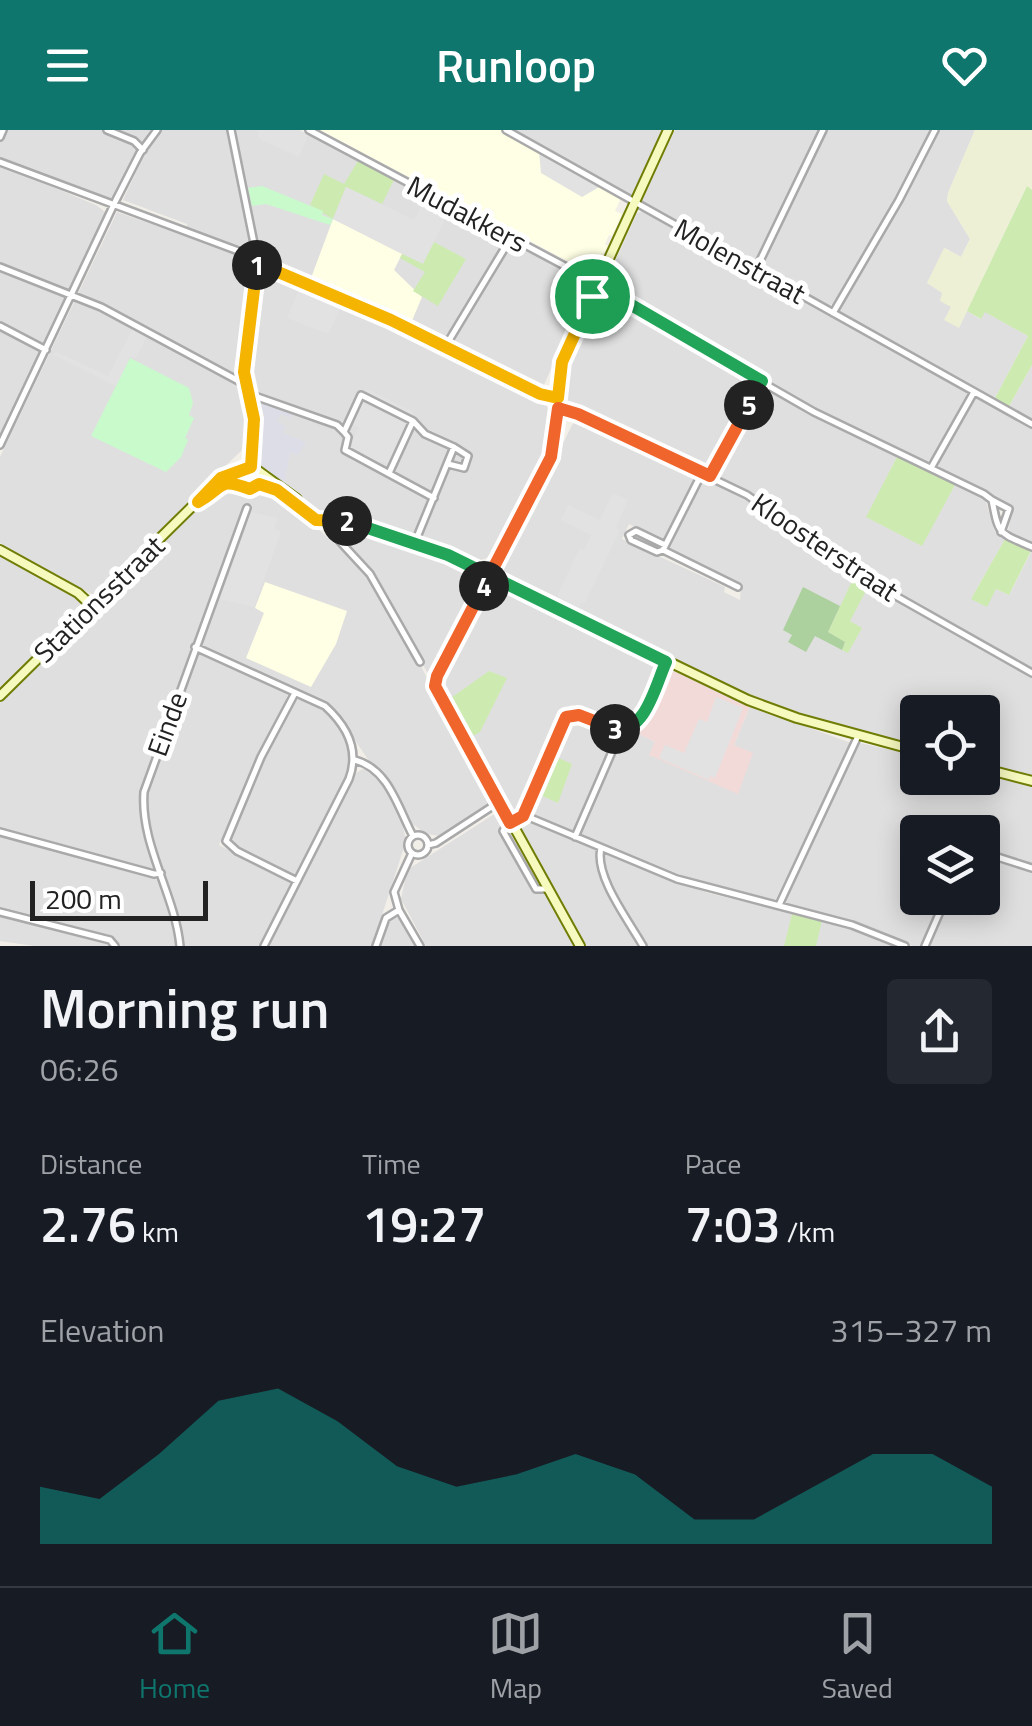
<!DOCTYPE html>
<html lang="en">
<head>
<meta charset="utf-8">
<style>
  :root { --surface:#171b24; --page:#242831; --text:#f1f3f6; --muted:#9ea1a6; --line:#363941; --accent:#0f766e }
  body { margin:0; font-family:"Titillium Web",sans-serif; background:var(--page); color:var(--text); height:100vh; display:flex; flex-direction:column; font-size:38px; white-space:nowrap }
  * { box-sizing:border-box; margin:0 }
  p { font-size:32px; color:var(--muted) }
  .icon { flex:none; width:55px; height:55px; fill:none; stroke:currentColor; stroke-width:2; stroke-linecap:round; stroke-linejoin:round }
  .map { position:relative; height:816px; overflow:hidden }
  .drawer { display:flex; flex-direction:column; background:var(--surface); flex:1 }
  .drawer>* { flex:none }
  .tools { position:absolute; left:900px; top:565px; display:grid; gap:20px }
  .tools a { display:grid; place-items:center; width:100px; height:100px; border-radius:10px; background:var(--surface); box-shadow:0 5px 25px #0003; font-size:50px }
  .scale { position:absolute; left:30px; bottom:25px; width:178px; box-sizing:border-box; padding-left:10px; border:5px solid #222; border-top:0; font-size:28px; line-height:35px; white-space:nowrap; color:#222; -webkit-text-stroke:8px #fff; paint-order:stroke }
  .pin { position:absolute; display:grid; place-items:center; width:85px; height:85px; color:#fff; margin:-42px; border:5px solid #fff; border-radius:50%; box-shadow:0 2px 10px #0007 }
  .km { position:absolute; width:50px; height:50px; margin:-25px; border-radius:50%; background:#222; color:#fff; font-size:28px; line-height:50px; text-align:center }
  .round { display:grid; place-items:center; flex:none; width:105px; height:105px; border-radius:10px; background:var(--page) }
  .head { display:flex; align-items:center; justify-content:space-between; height:170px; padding:0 40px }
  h1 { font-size:55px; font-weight:600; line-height:75px }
  .figures { display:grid; grid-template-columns:repeat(3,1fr); gap:15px; height:170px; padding:10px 40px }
  .figures div { display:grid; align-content:center }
  .figures b { font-size:50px; font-weight:600 }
  .figures small { font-size:28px; font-weight:400 }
  .figures p { font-size:28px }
  .chart { height:280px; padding:20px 40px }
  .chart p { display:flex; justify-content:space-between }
  .chart svg { width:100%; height:180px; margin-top:10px; fill:var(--accent); opacity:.7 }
  header { display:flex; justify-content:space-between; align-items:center; height:130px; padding:0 40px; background:var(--accent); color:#fff; font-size:45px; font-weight:600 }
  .dock { display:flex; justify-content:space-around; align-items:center; height:140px; border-top:2px solid var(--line); background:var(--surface); font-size:28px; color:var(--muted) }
  .dock a { display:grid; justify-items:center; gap:5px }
  .dock .on { color:var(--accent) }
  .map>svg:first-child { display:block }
  .residential { fill:#e0dfdf }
  .commercial { fill:#f2dad9 }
  .education { fill:#ffffe5 }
  .farmland { fill:#eef0d5 }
  .grass { fill:#cdebb0 }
  .forest { fill:#add19e }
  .park { fill:#c8facc }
  .parking { fill:#e2e2e2 }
  .plaza { fill:#dddde8 }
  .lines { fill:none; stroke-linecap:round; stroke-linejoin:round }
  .minor-casing { stroke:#a9a9a9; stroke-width:10 }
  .secondary-casing { stroke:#707d05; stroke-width:12 }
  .minor { stroke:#fff; stroke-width:5 }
  .secondary { stroke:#f7fabf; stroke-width:8 }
  .split-1-casing { stroke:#fff; stroke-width:20 }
  .split-2-casing { stroke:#fff; stroke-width:20 }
  .split-3-casing { stroke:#fff; stroke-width:20 }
  .split-4-casing { stroke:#fff; stroke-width:20 }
  .split-5-casing { stroke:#fff; stroke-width:20 }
  .split-6-casing { stroke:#fff; stroke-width:20 }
  .split-1 { stroke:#f5b400; stroke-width:12 }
  .split-2 { stroke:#f5b400; stroke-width:12 }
  .split-3 { stroke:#22a559; stroke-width:12 }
  .split-4 { stroke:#f0652b; stroke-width:12 }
  .split-5 { stroke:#f0652b; stroke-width:12 }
  .split-6 { stroke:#22a559; stroke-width:12 }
  .labels { text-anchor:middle; stroke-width:10; stroke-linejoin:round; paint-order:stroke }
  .street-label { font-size:28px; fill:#222; stroke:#fff }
</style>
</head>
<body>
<header><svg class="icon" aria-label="menu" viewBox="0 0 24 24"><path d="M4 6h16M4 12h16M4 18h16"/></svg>Runloop<svg class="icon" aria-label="heart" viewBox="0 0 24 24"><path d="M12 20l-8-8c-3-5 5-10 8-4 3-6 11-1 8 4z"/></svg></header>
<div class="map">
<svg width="1032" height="816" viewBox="0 0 1032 816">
  <rect width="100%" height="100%" fill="#f2efe9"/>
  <!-- residential -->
  <path class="residential" d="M0,0h154l-17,21 -25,49 -112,-42z
    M161,0h68l24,118 -9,2 -58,-20 1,-6 -64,-24 22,-47z
    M234,0h65l277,146 9,14 -41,95 -9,3 -156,-77 -119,-50z
    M511,0h151l-31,67z
    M675,0h255l1,1 -32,65 -63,105 -8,6 -187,-104z
    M938,0h37l-27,63 -1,8 23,38 -9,18 -16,-9 -3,45 9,14 -6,13 14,7 8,-16 13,8 4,-8 44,25 -34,64 -155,-89z
    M0,35l96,40 9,7 -105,221z
    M643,81l323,179 1,8 -33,59 -7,5 -112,-53 -209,-120 7,-23 24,-53z
    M117,82l137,48 -12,113 9,46 -6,28 -152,148 -93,-52v-86z
    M261,139l116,50 169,85 4,10 -4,36 -34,69 -25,39 -7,2 -56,-21 -78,-23 -25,-1 -35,-28 -11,-65 12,-19 -34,-11 -4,-33z
    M604,166l151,84v7l-48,81 -139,-66v-38l20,-45z
    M1032,235v56l-24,-13z
    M766,257l55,32 77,36 -31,62 54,28 35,-62 29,15 9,32 11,9 -34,60 25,-10 13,6 23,-45v118l-171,-97 -71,-53 -69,-41 -3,-5z
    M976,267l56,30v117l-24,-12 4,-21 -2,-7 -70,-36 -2,-5 33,-63z
    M578,290l120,56 -34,66 -35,-18 -7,15 103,48 -1,5 16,8 1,-14 -73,-35 -1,-5 37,-68 67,36 88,66 173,97v99l-49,-13 -1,-51h-64l-1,34 -52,-14 -89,-26 -44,-18 -227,-115 -2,-8 69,-140z
    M223,358l67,14 76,72 51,91 3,-1 7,14 1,9 61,106 2,10 -50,33 -15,-2 -16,-12 -24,-47 -17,-14 -28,-42 -16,-17 -123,-56 -1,-4 49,-132 -6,-3 -101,276 -2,30 14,56 -6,1 -149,-42v-125l192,-189z
    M344,395l77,25 53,26 1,8 -4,11 -43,79 -6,-11 2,-2 -46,-83 -40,-44v-7z
    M0,423l78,42 7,10 -85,82z
    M494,458h7l156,76 -27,60 -8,2 -50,-21 -5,3 -47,100 -8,4 -71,-124 1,-9 16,-33z
    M199,524l84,35 5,5 -7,21 -18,31 -44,99 72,39 -32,62h-76l-36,-131v-24l48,-135z
    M301,568l20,10 15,15 14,25 1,11 -4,20 -48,94 -6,2 -61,-31 -3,-9 39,-87 27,-47z
    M750,576l101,37 -75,156 -4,2 -71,-18 -121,-49 40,-93 11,-11 24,12 -5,14 84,-11z
    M579,587l33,15v10l-39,90 -41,-17 -3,-7 40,-90z
    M860,613l57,13 1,22h64l1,-5 49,13v80l-49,-16 -1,-18h-64l-1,26 -10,-5 -2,5 12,6 1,34h24l-21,48h-9l-41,-19 -84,-22 -2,-5z
    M364,638l17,11 21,43 4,19 -34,105h-104l88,-173z
    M499,681l76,135h-149l-25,-47 6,-29z
    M525,693h8l100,43 75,27 133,32 57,21h-311l-65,-117z
    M0,704l159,46 18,66h-57l-8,-9 -9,-3 -103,-26z
    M983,726l49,15v75h-104l21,-48h33z
    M0,784l102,26 10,6h-78l-34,-5z
    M392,787l8,1 17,28h-38z"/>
  <!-- commercial -->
  <path class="commercial" d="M669,539l81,37 -16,39 19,8 -15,41 -89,-39 6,-13 -24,-12 10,-7 21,-48z"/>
  <!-- education -->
  <path class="education" d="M320,0h182l119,68 -6,13 7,3 -10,22 -3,-1 -4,9 3,2 -12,21 -15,1z
    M333,89l69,35 -8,16 28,27 -11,26 -100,-45z
    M265,452l82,29 -11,33 -25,43 -65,-29 18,-45 -9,-5z"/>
  <!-- farmland -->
  <path class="farmland" d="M975,0h57v60l-6,-3 -67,141 -15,-8 7,-13 -11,-6 2,-8 -15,-10 17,-35 17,9 9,-18 -23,-38 1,-8z"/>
  <!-- grass -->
  <path class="grass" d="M358,31l36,19 -12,24 -36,-17 -13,32 -23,-14 14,-31 20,10z
    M1027,56l5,4v175l-24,43 -14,-8 34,-64 -43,-24 -4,7 -14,-8z
    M434,112l32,17 -28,47 -25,-15 12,-19 -25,-14 2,-4 21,9z
    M898,325l58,28 -34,63 -56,-29z
    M1005,409l27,10 -23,46 -13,-6 -9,18 -16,-8z
    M853,449l15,8 -18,34 12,7 -14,25 -6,-3 3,-8 -17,-10z
    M489,541l18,7 -27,54 -11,6 -21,-38z
    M554,626l18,8 -14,39 -22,-10z
    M792,784l30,7 -6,25h-32z"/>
  <!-- forest -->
  <path class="forest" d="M803,457l37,19 -12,26 17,10 -3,8 -27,-14 -9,16 -18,-10 4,-7 -9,-5z"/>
  <!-- park -->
  <path class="park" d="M262,56l61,25 -1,4 11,4 -3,6 -64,-21 -14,2 -4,-18z
    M130,228l59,30 4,15 -4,12 5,3 -9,20 3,2 -7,17 -15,15 -75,-36z"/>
  <!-- parking -->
  <path class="parking" d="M259,0h39l10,5 -9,22 -41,-19z
    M539,21l62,35 -19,11 -41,-24z
    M346,57l68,33 12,-23 24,12 -27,55 -90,-45z
    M300,157l42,18 -14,29 -41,-16z
    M133,198l14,8 -11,22 -6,-1 -14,29 -64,-32 5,-2 51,24z
    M367,259l47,23 -24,52 -8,-3 -4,12 -28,-13 -1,-13 10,-19 -8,-5z
    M613,363l15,7 -12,27 4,3 -35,73 -4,-1 -2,5 -22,-11 23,-48 4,2 7,-15 -30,-15 7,-15 32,15z
    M251,382l27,6 -4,10 7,4 -27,75 -34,-8z
    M716,567l27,11 -28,70 -5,-2 -1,4 -50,-22 6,-13 19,8 15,-34 8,3z"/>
  <!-- plaza -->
  <path class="plaza" d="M252,266l43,15 -6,7 -8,-4 -4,7 8,6 -2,6 23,9 -8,13 -8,-2 -6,32 -23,-18 -4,-8 1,-39z"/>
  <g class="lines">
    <defs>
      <path id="minor" d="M107,0l27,11 9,9
        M231,0l26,128 -13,114 10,47 -3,48
        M309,0l280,149 16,13 209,120 170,82 8,6c7,36 6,32 40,47
        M506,0l526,294
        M0,7l3,-7
        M0,32l257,96
        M257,133l134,57 149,74 18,4
        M0,137l101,40 145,78
        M756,139l67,-139
        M833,183l66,-113 36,-70
        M0,196l46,24
        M445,217l67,-111
        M249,264l88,31 7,7
        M558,279l16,3 173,83 124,87 161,91
        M0,315l116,-245 24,-47 17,-23
        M931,338l43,-76
        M390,341l23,-50
        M702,343l-39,77 75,37
        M709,346l53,-95
        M434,368l-89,-48 3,-13 -4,-5 17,-37 52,26 12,13 29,13
        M992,370l17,9 -8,23
        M331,392l2,12 37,40 50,88
        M415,412l39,-95 14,9 -4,12 -16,-4
        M663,420l-6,2 -26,-12 -2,-5 7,-4 29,14
        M195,517l130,59c22,20 35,44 24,73l-85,167
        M295,563l-34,64 -35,84 11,10 60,30
        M355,630c34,9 43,48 58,76
        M523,686l44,-99 12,-2 42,16 11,-4 9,-9 25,-56
        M509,691l-6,10 33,58h11
        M511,693l15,-7 151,63 175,46 53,21
        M0,702l154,42 7,-1
        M408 715a10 10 0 1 1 20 0a10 10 0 1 1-20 0Z
        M575,707l46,-106
        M428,715l8,-2 63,-41
        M601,718c-7,28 28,73 42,98
        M982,722l50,16
        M412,723l-18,39 5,18 21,36
        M907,726l11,4
        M779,775l79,-169
        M0,782l110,28 5,6
        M180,816c-5,-52 -40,-101 -36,-154l103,-284
        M376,816l10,-28 13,-8
        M925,816l21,-48"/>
      <path id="secondary" d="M240,352l6,6 13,-4 11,2 46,34 32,2 89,28 311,150 49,18 121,33
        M210,364l15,-10 15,-2
        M0,420l78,43 14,13
        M0,566l221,-218 32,-11 44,32
        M982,638l50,13
        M580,816l-145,-262 116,-227 4,-15 7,-81 106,-231"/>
    </defs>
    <!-- minor casing -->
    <use href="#minor" class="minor-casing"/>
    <!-- secondary casing -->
    <use href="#secondary" class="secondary-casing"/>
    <!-- minor -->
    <use href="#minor" class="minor"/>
    <!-- secondary -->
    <use href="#secondary" class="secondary"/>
  </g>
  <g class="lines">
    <defs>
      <path id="split-1" d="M257,135v-2l134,57 149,74 18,4 4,-36 30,-66"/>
      <path id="split-2" d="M257,135l-13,107 10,47 -3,48 -30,11 -23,24c28,-16 19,-25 52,-13l9,-5 18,6 39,30 31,1"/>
      <path id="split-3" d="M347,391l101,34 218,107c-10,22 -21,72 -51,67"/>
      <path id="split-4" d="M484,456l-47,90 -2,10 75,137 13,-7 43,-99 13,-2 36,14"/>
      <path id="split-5" d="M484,456l67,-129 7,-49 20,6 132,62 39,-71"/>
      <path id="split-6" d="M592,166l5,-11 165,96 -13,24"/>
    </defs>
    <!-- split-1 casing -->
    <use href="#split-1" class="split-1-casing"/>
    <!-- split-2 casing -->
    <use href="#split-2" class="split-2-casing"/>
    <!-- split-3 casing -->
    <use href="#split-3" class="split-3-casing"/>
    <!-- split-4 casing -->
    <use href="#split-4" class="split-4-casing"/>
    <!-- split-5 casing -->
    <use href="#split-5" class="split-5-casing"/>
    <!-- split-6 casing -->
    <use href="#split-6" class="split-6-casing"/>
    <!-- split-1 -->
    <use href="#split-1" class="split-1"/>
    <!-- split-2 -->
    <use href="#split-2" class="split-2"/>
    <!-- split-3 -->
    <use href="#split-3" class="split-3"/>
    <!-- split-4 -->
    <use href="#split-4" class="split-4"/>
    <!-- split-5 -->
    <use href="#split-5" class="split-5"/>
    <!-- split-6 -->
    <use href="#split-6" class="split-6"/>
  </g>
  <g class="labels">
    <!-- street labels -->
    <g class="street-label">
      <text transform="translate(467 84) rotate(28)" y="10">Mudakkers</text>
      <text transform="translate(740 131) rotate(29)" y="10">Molenstraat</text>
      <text transform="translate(825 417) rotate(34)" y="10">Kloosterstraat</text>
      <text transform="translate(99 469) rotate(-44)" y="10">Stationsstraat</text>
      <text transform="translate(167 594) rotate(-70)" y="10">Einde</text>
    </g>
  </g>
</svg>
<div class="tools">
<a><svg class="icon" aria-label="locate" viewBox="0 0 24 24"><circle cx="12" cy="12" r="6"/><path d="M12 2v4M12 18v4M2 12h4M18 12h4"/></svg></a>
<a><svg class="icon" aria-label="layers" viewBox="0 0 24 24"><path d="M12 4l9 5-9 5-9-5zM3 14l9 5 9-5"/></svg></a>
</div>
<div class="scale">200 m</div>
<div class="pin" style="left:592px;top:166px;background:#1e9e55"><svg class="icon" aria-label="arrive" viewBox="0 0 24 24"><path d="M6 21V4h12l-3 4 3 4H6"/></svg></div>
<b class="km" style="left:257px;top:135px">1</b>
<b class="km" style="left:347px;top:391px">2</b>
<b class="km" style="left:615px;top:599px">3</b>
<b class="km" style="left:484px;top:456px">4</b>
<b class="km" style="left:749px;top:275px">5</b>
</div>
<section class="drawer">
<div class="head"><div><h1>Morning run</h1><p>06:26</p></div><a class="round"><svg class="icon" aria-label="share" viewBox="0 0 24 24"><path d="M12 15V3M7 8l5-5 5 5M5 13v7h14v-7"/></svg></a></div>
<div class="figures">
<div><p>Distance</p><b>2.76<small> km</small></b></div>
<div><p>Time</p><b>19:27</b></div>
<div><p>Pace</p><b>7:03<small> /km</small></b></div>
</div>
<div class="chart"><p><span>Elevation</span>315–327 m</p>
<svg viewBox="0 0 160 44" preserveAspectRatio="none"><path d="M0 44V30L10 33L20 22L30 9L40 6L50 14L60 25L70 30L80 27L90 22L100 27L110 38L120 38L130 30L140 22L150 22L160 30V44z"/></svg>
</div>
</section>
<nav class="dock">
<a class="on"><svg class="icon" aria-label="home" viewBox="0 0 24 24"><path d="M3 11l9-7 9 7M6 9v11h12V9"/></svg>Home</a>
<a><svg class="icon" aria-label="map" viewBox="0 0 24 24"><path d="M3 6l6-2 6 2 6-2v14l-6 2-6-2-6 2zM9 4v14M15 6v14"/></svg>Map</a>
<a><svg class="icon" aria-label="saved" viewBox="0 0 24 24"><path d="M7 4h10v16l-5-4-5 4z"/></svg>Saved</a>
</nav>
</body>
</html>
